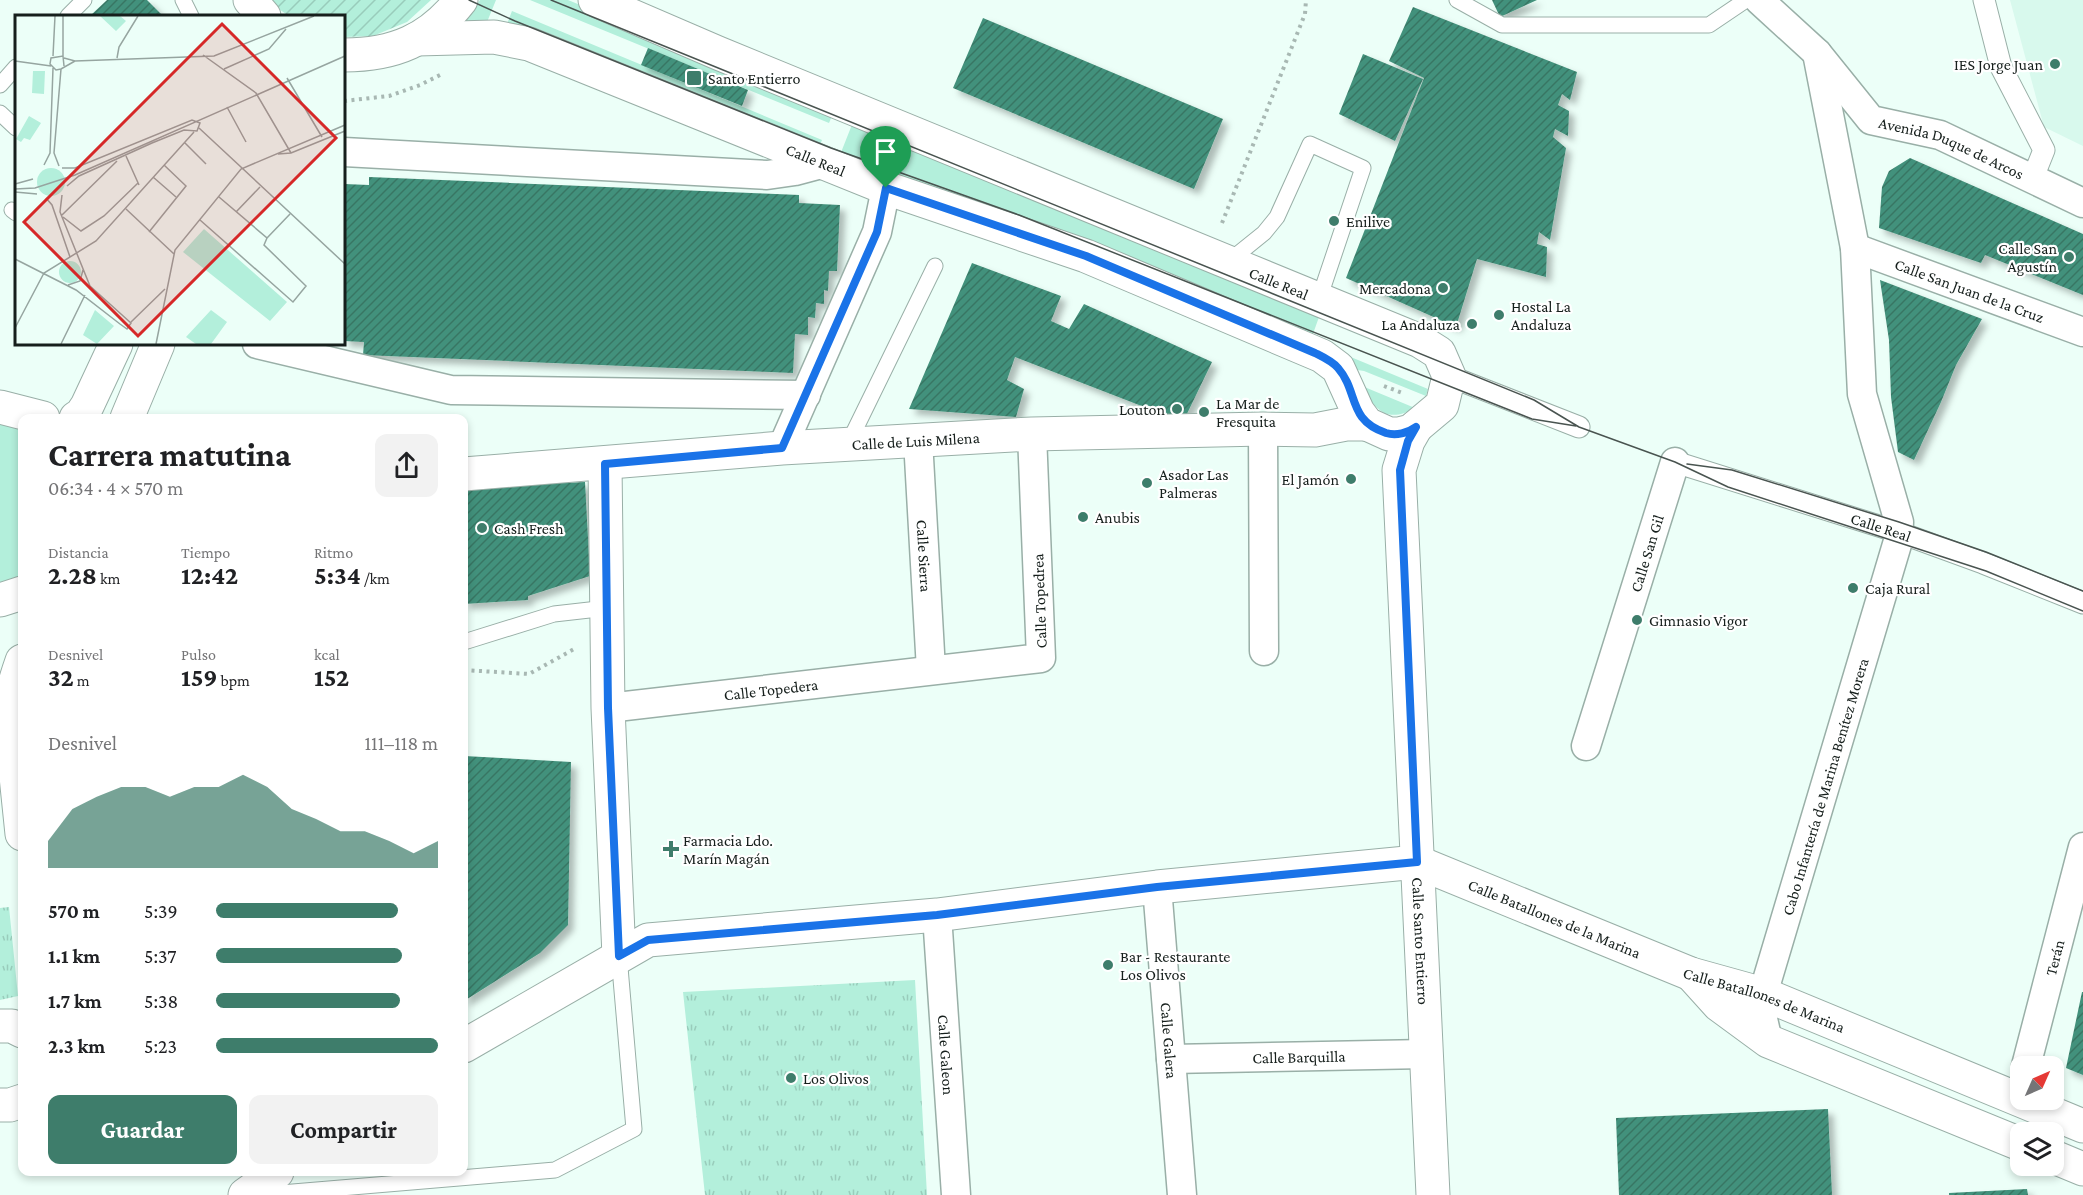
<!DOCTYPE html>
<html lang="es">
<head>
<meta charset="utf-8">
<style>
  :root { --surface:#fff; --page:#f2f2f2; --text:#202124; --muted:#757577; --accent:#3e7d6b }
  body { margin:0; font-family:"Crimson Pro",serif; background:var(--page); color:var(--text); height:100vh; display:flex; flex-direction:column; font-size:22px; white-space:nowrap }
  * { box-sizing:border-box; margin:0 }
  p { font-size:20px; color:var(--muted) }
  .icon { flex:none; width:33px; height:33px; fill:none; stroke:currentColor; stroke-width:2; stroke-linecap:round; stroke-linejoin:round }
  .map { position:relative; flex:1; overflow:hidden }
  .panel { position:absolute; left:18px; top:414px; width:450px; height:762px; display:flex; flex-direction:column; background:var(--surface); border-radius:12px; box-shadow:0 3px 9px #0003 }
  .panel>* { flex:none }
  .needle { width:39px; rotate:45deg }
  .buttons { position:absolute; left:2010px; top:1056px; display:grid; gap:12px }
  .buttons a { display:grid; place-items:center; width:54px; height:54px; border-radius:12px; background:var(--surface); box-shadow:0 3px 9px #0003; font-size:30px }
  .pin { position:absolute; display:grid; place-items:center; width:51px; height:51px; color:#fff; margin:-62px -26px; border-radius:50% 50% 50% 0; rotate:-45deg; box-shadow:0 0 6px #0007 }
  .pin .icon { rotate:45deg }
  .round { display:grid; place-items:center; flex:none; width:63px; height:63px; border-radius:12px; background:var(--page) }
  .head { display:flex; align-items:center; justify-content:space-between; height:102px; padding:0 30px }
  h1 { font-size:33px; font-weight:700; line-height:45px }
  .metrics { display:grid; grid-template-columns:repeat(3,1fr); gap:9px; height:102px; padding:6px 30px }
  .metrics div { display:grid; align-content:center }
  .metrics b { font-size:26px; font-weight:700 }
  .metrics small { font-size:16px; font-weight:400 }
  .metrics p { font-size:16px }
  .chart { height:168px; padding:12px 30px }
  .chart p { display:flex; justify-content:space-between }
  .chart svg { width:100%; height:108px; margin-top:6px; fill:var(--accent); opacity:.7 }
  .cta { display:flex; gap:12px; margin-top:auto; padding:12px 30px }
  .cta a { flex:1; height:69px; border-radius:12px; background:var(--accent); color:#fff; font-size:24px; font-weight:700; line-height:69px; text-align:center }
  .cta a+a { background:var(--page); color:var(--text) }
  ul { padding:0 30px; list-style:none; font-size:20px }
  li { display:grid; grid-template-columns:96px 72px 1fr; align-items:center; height:45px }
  li i { height:15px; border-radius:8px; background:var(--accent) }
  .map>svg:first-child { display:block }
  .built { fill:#d8f9ed }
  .grass { fill:#b3efdb }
  .park { fill:url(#park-tufts) }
  .garden { fill:url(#garden-furrows) }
  .building { fill:url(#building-hatch); filter:url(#shadow) }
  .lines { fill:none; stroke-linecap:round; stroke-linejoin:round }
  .service-casing { stroke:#99afa7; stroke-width:17 }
  .pedestrian-casing { stroke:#99afa7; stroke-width:23 }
  .minor-casing { stroke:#99afa7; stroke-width:31 }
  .tertiary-casing { stroke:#99afa7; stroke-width:35 }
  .path { stroke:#a8b8b3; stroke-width:4; stroke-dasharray:3 4.5; stroke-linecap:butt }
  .service { stroke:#fff; stroke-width:15 }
  .pedestrian { stroke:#fff; stroke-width:21 }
  .minor { stroke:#fff; stroke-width:28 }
  .tertiary { stroke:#fff; stroke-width:33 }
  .tram { stroke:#495450; stroke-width:1.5 }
  .route-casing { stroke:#fff; stroke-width:12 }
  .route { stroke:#1a73e8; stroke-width:8 }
  .poi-dot { fill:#3e7d6b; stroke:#fff; stroke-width:2 }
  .labels { text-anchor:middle; stroke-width:4.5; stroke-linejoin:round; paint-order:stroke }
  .poi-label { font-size:16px; fill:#161f1c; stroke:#fff; text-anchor:start }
  .street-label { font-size:16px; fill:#161f1c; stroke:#fff }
  .inset-road { fill:none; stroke:#96a5a0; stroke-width:1.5 }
  .view { fill:#d62828; fill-opacity:0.15; stroke:#d62828; stroke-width:3 }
  .inset-edge { fill:none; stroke:#161f1c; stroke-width:3 }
</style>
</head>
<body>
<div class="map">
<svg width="2083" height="1195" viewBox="0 0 2083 1195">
  <defs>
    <pattern id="park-tufts" width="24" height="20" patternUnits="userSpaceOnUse" patternTransform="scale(1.5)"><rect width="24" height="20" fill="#b3efdb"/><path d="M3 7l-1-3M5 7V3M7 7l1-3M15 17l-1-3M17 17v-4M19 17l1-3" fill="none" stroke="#9cb"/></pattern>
    <pattern id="garden-furrows" width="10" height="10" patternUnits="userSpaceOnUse" patternTransform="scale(1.5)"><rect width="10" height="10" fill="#b3efdb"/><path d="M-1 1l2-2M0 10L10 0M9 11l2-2" fill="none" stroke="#9cb"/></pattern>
    <pattern id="building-hatch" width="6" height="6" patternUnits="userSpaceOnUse" patternTransform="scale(1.5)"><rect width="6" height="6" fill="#43917b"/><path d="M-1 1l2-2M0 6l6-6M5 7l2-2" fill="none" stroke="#377664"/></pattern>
    <filter id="shadow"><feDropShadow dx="5.5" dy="5.5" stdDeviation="3" flood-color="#0004"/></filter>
  </defs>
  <rect width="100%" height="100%" fill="#ecfff8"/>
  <!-- built -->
  <path class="built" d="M2010,0h73v146l-39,-19z"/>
  <!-- grass -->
  <path class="grass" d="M480,0h16l-11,27h-24z
    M530,0h38l267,109 -6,14z
    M512,11l310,129 -5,12 -312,-123z
    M855,117l468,189 -13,36 -472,-182z
    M1329,348l99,41 -2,7 -62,-25 -13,-2z
    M1362,386l53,22c-28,16 -40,2 -53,-22z
    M0,423l22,8v149l-22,8z"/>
  <!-- park -->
  <path class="park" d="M9,907l9,89 -18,4v-92z
    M915,980l12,215h-222l-22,-203z"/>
  <!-- garden -->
  <path class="garden" d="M270,0h161l-24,22 -34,14 -29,1v-21h-55l-16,-11z"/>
  <!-- building -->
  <path class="building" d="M107,0h40l16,16h-73z
    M1492,0h45l-37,17z
    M1413,7l164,65 -7,28 -8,-6 -4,11 11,6 -1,25 -13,-7 -2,8 13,11 -16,92 -11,-8 -2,12 10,3 -1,30 -69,-18 -21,68 -110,-49 78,-200 -35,-17z
    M983,18l240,101 -29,70 -241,-101z
    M648,48l100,42 -6,16 -101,-41z
    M1363,54l60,25 -28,62 -56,-27z
    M1910,158l173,76v61l-98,-40 -4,8 -102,-35 3,-41 7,-16z
    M369,177l430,18v8l41,2 -3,66h-8l-1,20 -4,-1v14l-8,-1 -1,15 -7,-1v18l-13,-1 -2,39 -430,-18 1,-13 -20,-1v-157l25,1z
    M972,263l89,33 -10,25 18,8 15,-25 128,58 -29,60 -168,-65 -8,23 17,9 -8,28 -107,-8z
    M1880,280l102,39 -26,46 -15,37 -27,58 -16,-8 -7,-55 -2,-57z
    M540,480v4l45,-2 5,94 -62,20v4l-64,4v-115l58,-3v-4z
    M464,756l107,6 -3,163 -28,28 -76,48z
    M2082,992h1v83l-17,-7z
    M1828,1109l4,86h-213l-3,-77z
    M2027,1189l1,6h-79v-2z"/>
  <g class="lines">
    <defs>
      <path id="service" d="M183,0l8,16
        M1457,0l45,25h207l37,-25
        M68,16l16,-16
        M0,85l16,-18
        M0,113l16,15
        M12,210l4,3
        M1228,262l36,-29 13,-16 33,-73 53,24 -44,131
        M848,444l87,-178
        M464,642l90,-28 53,-6
        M257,1195l298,-25 79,-41 -15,-173"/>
      <g id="pedestrian">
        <path d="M1984,0l17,67 43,83 -12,30"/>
        <path d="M1449,376l130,51"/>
        <path id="s1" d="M1675,462l223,70 85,31 100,40"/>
      </g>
      <g id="minor">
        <path id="s2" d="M1759,0l58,53 54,67 69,15 143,68"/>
        <path d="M344,152l423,23 28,-4 30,-8"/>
        <path id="s3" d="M1855,248l228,84"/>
        <path d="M257,344l194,46 355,5"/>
        <path d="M1263,429l1,222"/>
        <path id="s4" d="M918,440l13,230"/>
        <path d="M782,448l95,-216 9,-44"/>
        <path id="s5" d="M608,708l433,-50 -9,-224"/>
        <path id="s6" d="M1586,746l89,-284"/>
        <path id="s7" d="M1157,887l25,308"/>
        <path id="s8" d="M937,915l19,280"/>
        <path id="s9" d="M1768,1041l-5,-22v-25l135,-453 1,-19 -37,-128 -7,-146 -38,-195"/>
        <path id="s10" d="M1171,1059l255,-5"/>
        <path id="s11" d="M2026,1066l57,-219"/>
      </g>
      <g id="tertiary">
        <path d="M250,0l14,16"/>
        <path id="s12" d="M417,39l77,-2 35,7 357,144 200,68 236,100 16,12 20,44 9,12 22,10h10l12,-3 31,-26 7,-29 -10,-23 -19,-12 -702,-288 -123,-53"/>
        <path d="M344,55c50,0 86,-15 117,-55"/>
        <path d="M0,407l43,11"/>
        <path d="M76,418l5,-3 6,-9 29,-62"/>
        <path d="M127,418l31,-74"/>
        <path id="s13" d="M1416,427l-8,14 -9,29 34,725"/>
        <path d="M605,464l3,244 11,248"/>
        <path id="s14" d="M464,474l318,-26 250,-14 231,-5 52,1 31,-6h21"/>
        <path d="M0,600l22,-7"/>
        <path d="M22,661c-7,20 -12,36 -12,57l12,116"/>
        <path d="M1691,974l28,31 49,36 252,103"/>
        <path d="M0,1026h12l10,5"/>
        <path id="s15" d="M464,1046l184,-106 289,-25 220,-28 260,-25 274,112 72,20 320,132"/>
        <path d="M0,1105h10l12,-4"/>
        <path d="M2054,1157l29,12"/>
        <path d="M245,1195l32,-23"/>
      </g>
    </defs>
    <!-- service casing -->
    <use href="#service" class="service-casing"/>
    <!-- pedestrian casing -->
    <use href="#pedestrian" class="pedestrian-casing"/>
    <!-- minor casing -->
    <use href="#minor" class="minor-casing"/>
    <!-- tertiary casing -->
    <use href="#tertiary" class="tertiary-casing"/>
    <!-- path -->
    <path class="path" d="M344,101l45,-5 31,-11 24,-12
      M1222,223l83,-209 1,-14
      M1384,386l21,8
      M464,670l65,4 47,-26"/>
    <!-- service -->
    <use href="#service" class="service"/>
    <!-- pedestrian -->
    <use href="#pedestrian" class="pedestrian"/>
    <!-- minor -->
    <use href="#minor" class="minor"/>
    <!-- tertiary -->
    <use href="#tertiary" class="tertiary"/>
    <!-- tram -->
    <path class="tram" d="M469,0l46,21 316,127 188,67 513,204 44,7
      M551,0l983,400 45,27 96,35 53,25 258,84 97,40
      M1687,464l45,6 167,52 87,30 97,39"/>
  </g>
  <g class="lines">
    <defs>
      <path id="route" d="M886,188l200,68 229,97c8,4 17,8 23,15 21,24 9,52 48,65 10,3 22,0 30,-6l-8,14 -8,29 17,392 -260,25 -220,28 -289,25 -29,16 -11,-248 -3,-244 177,-16 95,-216z"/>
    </defs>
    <!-- route casing -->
    <use href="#route" class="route-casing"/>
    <!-- route -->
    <use href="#route" class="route"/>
  </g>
  <!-- markers -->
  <g class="poi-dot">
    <circle cx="2055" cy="64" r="6"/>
    <rect x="686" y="70" width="16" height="16" rx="3"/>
    <circle cx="1334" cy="221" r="6"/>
    <circle cx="2069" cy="257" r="6"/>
    <circle cx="1443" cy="288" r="6"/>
    <circle cx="1499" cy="315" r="6"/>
    <circle cx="1472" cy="324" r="6"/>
    <circle cx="1177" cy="409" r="6"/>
    <circle cx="1204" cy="412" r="6"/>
    <circle cx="1351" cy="479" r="6"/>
    <circle cx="1147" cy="483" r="6"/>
    <circle cx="1083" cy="517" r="6"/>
    <circle cx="482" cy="528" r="6"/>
    <circle cx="1853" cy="588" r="6"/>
    <circle cx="1637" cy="620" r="6"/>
    <path d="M668 840h6v6h6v6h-6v6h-6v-6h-6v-6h6z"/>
    <circle cx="1108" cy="965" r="6"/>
    <circle cx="791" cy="1078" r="6"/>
  </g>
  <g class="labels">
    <!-- poi labels -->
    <g class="poi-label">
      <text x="2043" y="70" text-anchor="end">IES Jorge Juan</text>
      <text x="708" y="84">Santo Entierro</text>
      <text x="1346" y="227">Enilive</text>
      <text x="2057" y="254" text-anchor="end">Calle San<tspan x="2057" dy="18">Agustín</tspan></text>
      <text x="1431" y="294" text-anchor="end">Mercadona</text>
      <text x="1511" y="312">Hostal La<tspan x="1511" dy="18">Andaluza</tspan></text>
      <text x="1460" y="330" text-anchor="end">La Andaluza</text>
      <text x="1216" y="409">La Mar de<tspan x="1216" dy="18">Fresquita</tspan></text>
      <text x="1165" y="415" text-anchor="end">Louton</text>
      <text x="1159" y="480">Asador Las<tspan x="1159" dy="18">Palmeras</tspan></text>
      <text x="1339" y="485" text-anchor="end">El Jamón</text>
      <text x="1095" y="523">Anubis</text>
      <text x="494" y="534">Cash Fresh</text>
      <text x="1865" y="594">Caja Rural</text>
      <text x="1649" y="626">Gimnasio Vigor</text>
      <text x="683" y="846">Farmacia Ldo.<tspan x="683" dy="18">Marín Magán</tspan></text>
      <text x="1120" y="962">Bar - Restaurante<tspan x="1120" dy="18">Los Olivos</tspan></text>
      <text x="803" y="1084">Los Olivos</text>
    </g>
    <!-- street labels -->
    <g class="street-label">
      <text dy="6" stroke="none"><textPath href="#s2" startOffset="250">Avenida Duque de Arcos</textPath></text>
      <text dy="6" stroke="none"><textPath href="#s12" startOffset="422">Calle Real</textPath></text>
      <text transform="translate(1279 283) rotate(22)" y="6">Calle Real</text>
      <text dy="6" stroke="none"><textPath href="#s3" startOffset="122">Calle San Juan de la Cruz</textPath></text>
      <text dy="6" stroke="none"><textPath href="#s14" startOffset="453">Calle de Luis Milena</textPath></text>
      <text dy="6" stroke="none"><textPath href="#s1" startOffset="216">Calle Real</textPath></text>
      <text dy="6" stroke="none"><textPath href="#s6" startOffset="202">Calle San Gil</textPath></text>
      <text dy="6" stroke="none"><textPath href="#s4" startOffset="116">Calle Sierra</textPath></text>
      <text transform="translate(1039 601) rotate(-92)" y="6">Calle Topedrea</text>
      <text dy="6" stroke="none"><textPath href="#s5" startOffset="164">Calle Topedera</textPath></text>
      <text dy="6" stroke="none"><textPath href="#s9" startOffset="264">Cabo Infantería de Marina Benítez Morera</textPath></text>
      <text dy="6" stroke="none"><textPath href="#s15" startOffset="1134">Calle Batallones de la Marina</textPath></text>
      <text dy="6" stroke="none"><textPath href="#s13" startOffset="518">Calle Santo Entierro</textPath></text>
      <text dy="6" stroke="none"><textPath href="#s11" startOffset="112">Terán</textPath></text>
      <text dy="6" stroke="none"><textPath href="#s15" startOffset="1359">Calle Batallones de Marina</textPath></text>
      <text dy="6" stroke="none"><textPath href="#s7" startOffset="154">Calle Galera</textPath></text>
      <text dy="6" stroke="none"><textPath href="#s8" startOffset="140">Calle Galeon</textPath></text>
      <text dy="6" stroke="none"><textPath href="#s10" startOffset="128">Calle Barquilla</textPath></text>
    </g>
  </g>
  <!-- overview -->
  <g transform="translate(15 15)">
    <rect width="330" height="330" fill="#ecfff8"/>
    <path d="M85,1h20l6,5 -10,10zM18,56h12l-1,23 -12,-1zM14,101l12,7 -11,17 -6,-2 -3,4 -5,-3zM44 257a11 11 0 1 1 22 0a11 11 0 1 1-22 0Z" fill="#b3efdb"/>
    <path d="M189,214l83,73 -17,19 -87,-69zM80,295l19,16 -17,18 -14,-9zM196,295l16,12 -16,22h-15l-10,-7z" fill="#b3efdb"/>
    <path d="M22 167a14 14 0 1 1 28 0a14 14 0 1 1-28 0Z" fill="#b3efdb"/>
    <path class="inset-road" d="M188,40l53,38 35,60M38,41l2,-40M48,41v-40M49,43l11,3 139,-5 100,-40M102,43l2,-11 19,-31M0,46l36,5M49,51l-1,-10 -12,2 -1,6 6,6 5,-1 14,-8M209,54l45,-20 17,-20M272,63l35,59M212,92l19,35M184,113l146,136M170,128l21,21M263,139l13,-1 54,-22M111,141l13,29M29,150l6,-12 3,-85M44,151l-5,-13 7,-84M47,153h13l117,-48 8,3 -3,8 -13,-1 -32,13 -73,33 -12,10M138,162l23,20M0,169l18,-5M0,174l20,-1 40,-13 270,-119M0,177l22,2M47,180l-2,17 30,74 41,37 -4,6 -7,-5M31,183l6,7 18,52M111,194l48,45M221,197l24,-25M47,200l55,-54M48,202l18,14 23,-15 34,-33M185,205l93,82 13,-16 -42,-41 3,-7 -48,-41M134,217l37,-46 -22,-21M252,223l23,-24M0,244l61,31 44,34M53,270l12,-4 3,-11M116,307l34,-33M0,313l29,-55 52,-32 98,-109M46,329l24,-49M141,329l19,-94 66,-81 104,-44"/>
    <path class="view" d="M207,9l114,114 -198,198 -114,-114z"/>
    <rect width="330" height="330" class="inset-edge"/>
  </g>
</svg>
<div class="buttons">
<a><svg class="needle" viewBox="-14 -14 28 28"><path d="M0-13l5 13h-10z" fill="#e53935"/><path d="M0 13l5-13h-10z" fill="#757577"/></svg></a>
<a><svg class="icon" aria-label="layers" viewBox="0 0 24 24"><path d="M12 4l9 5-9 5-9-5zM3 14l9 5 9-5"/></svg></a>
</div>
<div class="pin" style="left:886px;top:188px;background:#1e9e55"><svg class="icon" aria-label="arrive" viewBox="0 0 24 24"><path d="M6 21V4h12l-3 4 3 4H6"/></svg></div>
<section class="panel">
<div class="head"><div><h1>Carrera matutina</h1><p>06:34 · 4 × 570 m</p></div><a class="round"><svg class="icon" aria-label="share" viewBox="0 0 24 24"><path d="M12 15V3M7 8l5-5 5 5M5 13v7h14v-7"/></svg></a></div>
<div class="metrics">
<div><p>Distancia</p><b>2.28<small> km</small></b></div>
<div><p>Tiempo</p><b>12:42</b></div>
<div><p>Ritmo</p><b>5:34<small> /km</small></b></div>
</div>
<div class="metrics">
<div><p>Desnivel</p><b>32<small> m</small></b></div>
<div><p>Pulso</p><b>159<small> bpm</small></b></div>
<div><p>kcal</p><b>152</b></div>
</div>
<div class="chart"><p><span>Desnivel</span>111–118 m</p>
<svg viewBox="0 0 160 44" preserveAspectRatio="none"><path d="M0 44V33L10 20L20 15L30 11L40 11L50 15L60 11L70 11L80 6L90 11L100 20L110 24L120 29L130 29L140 33L150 38L160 33V44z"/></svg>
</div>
<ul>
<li><b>570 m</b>5:39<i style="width:82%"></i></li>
<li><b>1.1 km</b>5:37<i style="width:84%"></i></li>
<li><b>1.7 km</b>5:38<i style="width:83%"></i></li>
<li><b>2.3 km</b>5:23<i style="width:100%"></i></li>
</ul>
<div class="cta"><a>Guardar</a><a>Compartir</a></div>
</section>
</div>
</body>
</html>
